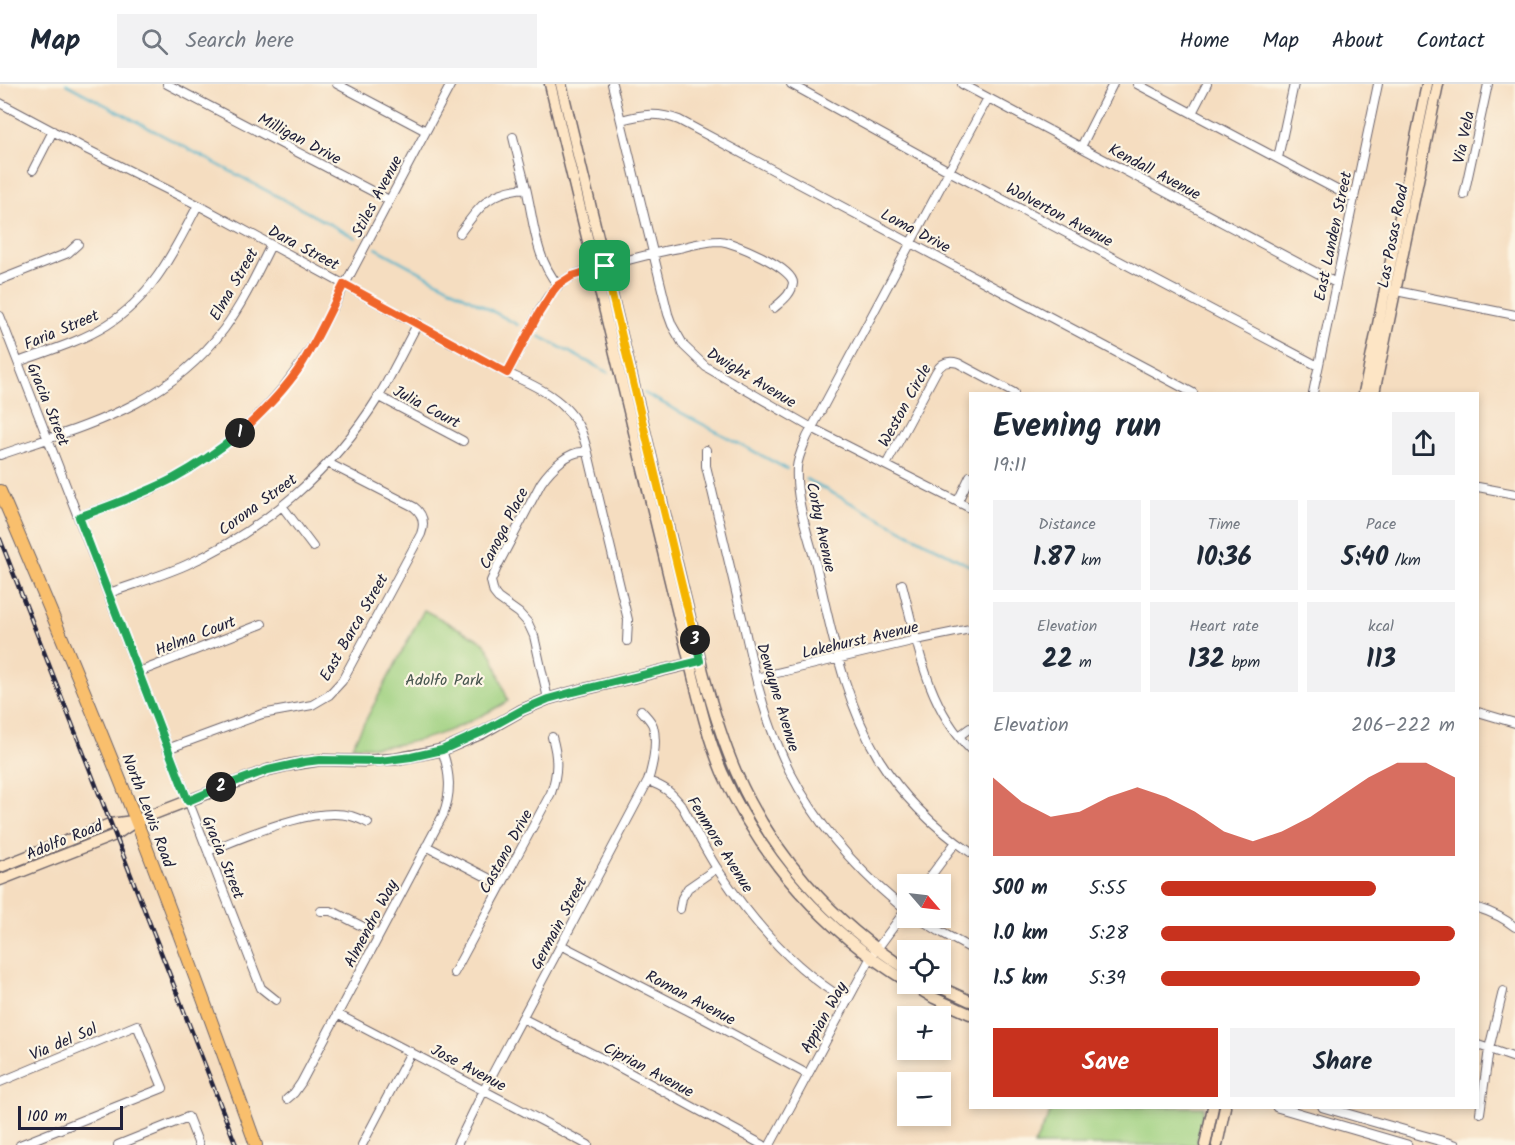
<!DOCTYPE html>
<html lang="en">
<head>
<meta charset="utf-8">
<style>
  :root { --surface:#fff; --page:#f2f2f3; --text:#1f2937; --muted:#747a83; --line:#e0e1e3; --accent:#c8321e }
  body { margin:0; font-family:Kalam,sans-serif; background:var(--page); color:var(--text); height:100vh; display:flex; flex-direction:column; font-size:22px; white-space:nowrap }
  * { box-sizing:border-box; margin:0 }
  p { font-size:20px; color:var(--muted) }
  .icon { flex:none; width:33px; height:33px; fill:none; stroke:currentColor; stroke-width:2; stroke-linecap:round; stroke-linejoin:round }
  .map { position:relative; flex:1; overflow:hidden }
  .side { position:absolute; left:969px; top:308px; width:510px; height:717px; display:flex; flex-direction:column; background:var(--surface); border-radius:0px; box-shadow:0 3px 9px #0003 }
  .side>* { flex:none }
  .needle { width:39px; rotate:118deg }
  .buttons { position:absolute; left:897px; top:790px; display:grid; gap:12px }
  .buttons a { display:grid; place-items:center; width:54px; height:54px; border-radius:0px; background:var(--surface); box-shadow:0 3px 9px #0003; font-size:30px }
  .scale { position:absolute; left:18px; bottom:15px; width:105px; box-sizing:border-box; padding-left:6px; border:3px solid #22223b; border-top:0; font-size:16px; line-height:21px; white-space:nowrap; color:#22223b; -webkit-text-stroke:4px #fcf5e5; paint-order:stroke }
  .pin { position:absolute; display:grid; place-items:center; width:51px; height:51px; color:#fff; margin:-26px; border-radius:12px; box-shadow:0 3px 9px #0006 }
  .km { position:absolute; width:30px; height:30px; margin:-15px; border-radius:50%; background:#222; color:#fff; font-size:16px; line-height:30px; text-align:center }
  .round { display:grid; place-items:center; flex:none; width:63px; height:63px; border-radius:0px; background:var(--page) }
  .overview { display:flex; align-items:center; justify-content:space-between; height:102px; padding:0 24px }
  h1 { font-size:33px; font-weight:700; line-height:45px }
  .figures { display:grid; grid-template-columns:repeat(3,1fr); gap:9px; height:102px; padding:6px 24px }
  .figures div { display:grid; align-content:center; border-radius:0px; background:var(--page); text-align:center }
  .figures b { font-size:26px; font-weight:700 }
  .figures small { font-size:16px; font-weight:400 }
  .figures p { font-size:16px }
  .chart { height:168px; padding:12px 24px }
  .chart p { display:flex; justify-content:space-between }
  .chart svg { width:100%; height:108px; margin-top:6px; fill:var(--accent); opacity:.7 }
  .action { display:flex; gap:12px; margin-top:auto; padding:12px 24px }
  .action a { flex:1; height:69px; border-radius:0px; background:var(--accent); color:#fff; font-size:24px; font-weight:700; line-height:69px; text-align:center }
  .action a+a { background:var(--page); color:var(--text) }
  ul { padding:0 24px; list-style:none; font-size:20px }
  li { display:grid; grid-template-columns:96px 72px 1fr; align-items:center; height:45px }
  li i { height:15px; border-radius:8px; background:var(--accent) }
  header { display:flex; align-items:center; gap:36px; box-sizing:border-box; height:84px; padding:0 30px; background:var(--surface); border-bottom:2px solid var(--line) }
  header strong { font-size:28px }
  nav { display:flex; gap:33px; margin-inline-start:auto; font-size:21px }
  .search { width:420px; height:54px; background:var(--page); display:flex; align-items:center; gap:15px; box-sizing:border-box; padding:0 21px; border-radius:0px; color:var(--muted); font-size:22px }
  .map>svg:first-child { display:block }
  .green { fill:#9ed07f; stroke:#60795d; stroke-width:1.5 }
  .lines { fill:none; stroke-linecap:round; stroke-linejoin:round }
  .stream { stroke:#4ab0c9; stroke-width:2 }
  .minor-casing { stroke:#6c636a; stroke-width:10 }
  .tertiary-casing { stroke:#6c636a; stroke-width:11 }
  .secondary-casing { stroke:#6c636a; stroke-width:13 }
  .primary-casing { stroke:#6c636a; stroke-width:14 }
  .minor { stroke:#fff; stroke-width:8 }
  .tertiary { stroke:#fff; stroke-width:9 }
  .secondary { stroke:#fde5c5; stroke-width:10 }
  .primary { stroke:#f9bf6d; stroke-width:12 }
  .rail-casing { stroke:#22223b; stroke-width:4.5 }
  .rail { stroke:#fcf5e5; stroke-width:2; stroke-dasharray:7; stroke-linecap:butt }
  .split-1-casing { stroke:#fff; stroke-width:12 }
  .split-2-casing { stroke:#fff; stroke-width:12 }
  .split-3-casing { stroke:#fff; stroke-width:12 }
  .split-4-casing { stroke:#fff; stroke-width:12 }
  .split-1 { stroke:#f0652b; stroke-width:8 }
  .split-2 { stroke:#22a559; stroke-width:8 }
  .split-3 { stroke:#22a559; stroke-width:8 }
  .split-4 { stroke:#f5b400; stroke-width:8 }
  .labels { text-anchor:middle; stroke-width:4.5; stroke-linejoin:round; paint-order:stroke }
  .street-label { font-size:16px; fill:#22223b; stroke:#fcf5e5 }
  .park-label { font-size:16px; fill:#47564f; stroke:#fcf5e5 }
</style>
</head>
<body>
<header>
<strong>Map</strong>
<div class="search"><svg class="icon" aria-label="search" viewBox="0 0 24 24"><circle cx="10" cy="10" r="6"/><path d="M15 15l6 6"/></svg>Search here</div>
<nav><a>Home</a><a>Map</a><a>About</a><a>Contact</a></nav>
</header>
<div class="map">
<svg width="1515" height="1061" viewBox="0 0 1515 1061">
  <rect width="100%" height="100%" fill="#fcf5e5"/>
  <filter id="ink" filterUnits="userSpaceOnUse"><feTurbulence type="fractalNoise" baseFrequency=".0167" numOctaves="2"/><feDisplacementMap in="SourceGraphic" scale="12" xChannelSelector="R" yChannelSelector="G"/><feConvolveMatrix kernelMatrix="1 2 1 2 8 2 1 2 1" color-interpolation-filters="sRGB"/></filter>
  <filter id="wash" filterUnits="userSpaceOnUse"><feTurbulence type="fractalNoise" baseFrequency=".008" numOctaves="4" result="noise"/><feDisplacementMap in="SourceGraphic" scale="24" xChannelSelector="R" yChannelSelector="G"/><feGaussianBlur stdDeviation="1.35" result="paint"/><feColorMatrix in="noise" values="0 0 0 0 0 0 0 0 0 0 0 0 0 0 0 0 0 1.4 0 .05"/><feComposite in="paint" operator="in"/></filter>
  <g filter="url(#wash)">
    <rect width="100%" height="100%" fill="#f5ddc0"/>
    <!-- green -->
    <path class="green" d="M424,526l60,32 9,15 15,44c-39,23 -78,41 -123,45 -11,1 -22,0 -33,0z
      M1053,1023h151l-7,38h-163z"/>
    <g class="lines">
      <!-- stream -->
      <path class="stream" d="M66,0l290,154
        M376,164l142,77
        M539,252l70,37
        M644,309l143,76
        M806,395l164,87"/>
    </g>
  </g>
  <g filter="url(#ink)">
    <g class="lines">
      <defs>
        <path id="minor" d="M167,0l222,116
          M337,0l89,47
          M612,0l56,230 4,11 12,21 22,21 106,61 158,80
          M791,0l158,87 369,195
          M962,0l374,199
          M1137,0l217,115
          M0,19l88,47 110,55 309,168c29,13 61,27 74,58 3,7 5,15 7,22l40,167 -1,21
          M1192,29l15,-29
          M621,36c22,-6 37,-8 58,0l514,273
          M513,53c4,17 9,34 13,51 8,33 9,70 32,97
          M1081,63l32,-63
          M1278,74l16,-74
          M33,86l20,-39
          M1464,111l24,-111
          M460,149c20,-27 29,-42 66,-45
          M0,196l68,-27 10,-9
          M1391,206l124,25
          M0,232l261,672 15,12
          M18,278c30,-11 62,-20 89,-37 46,-29 67,-74 91,-120
          M507,289c10,-18 19,-35 28,-53 6,-12 13,-26 23,-34 4,-4 10,-8 15,-10 12,-6 26,-9 40,-12 22,-6 44,-12 66,-16 13,-3 28,-7 41,-7 14,1 73,27 73,42 -1,11 -11,18 -19,25
          M1313,309l65,-309
          M378,312l85,45
          M706,366v16c13,53 25,106 38,160 9,41 18,83 35,122 22,53 59,101 101,140 9,8 18,16 28,24
          M0,371c87,-30 165,-48 224,-126 19,-26 33,-56 47,-84
          M886,381l50,-93c5,-9 12,-12 22,-9l56,30
          M1478,403l37,7
          M958,417l12,-25
          M282,422l31,41
          M79,433c23,-9 46,-17 69,-26 71,-32 126,-81 166,-148l137,-259
          M902,500c15,57 24,121 68,165
          M109,509c25,-9 52,-17 77,-28 80,-36 147,-95 193,-169 14,-24 26,-49 39,-73
          M139,588l123,-48
          M756,594l160,-38 54,-11
          M548,615l-14,-63 -6,-13 -9,-10 -21,-15 -4,-5 -3,-12 7,-16 43,-82c9,-13 30,-36 47,-30
          M1478,628l37,11
          M959,652l11,-8
          M167,665l95,-35 50,-9 17,-10 13,-14 79,-147c4,-11 2,-20 -7,-27l-86,-44
          M648,697c17,6 23,11 34,25 12,22 23,44 36,64 33,50 77,100 129,131
          M426,762l76,39
          M208,767c38,-14 102,-45 143,-35 6,2 12,4 17,7
          M970,768c-35,-24 -68,-56 -91,-93 -36,-60 -47,-127 -63,-194 -8,-31 -21,-65 -19,-98 1,-10 6,-20 10,-30l181,-339
          M924,801l32,-43
          M1478,824c13,4 26,10 37,19
          M680,825l2,-11 6,-10 29,-20
          M321,827h9l6,2 43,22
          M918,834l21,13 31,17
          M561,861l151,78 95,51
          M454,889l97,-180c7,-20 7,-36 1,-56
          M337,930l251,131
          M522,934l95,48 146,79
          M1478,961l37,13
          M0,998l137,-57 26,63 -143,57
          M287,1015l7,-6 7,-10 142,-268c9,-23 7,-42 -1,-65
          M1480,1029l9,-64 14,-58
          M118,1061l70,-28 11,28
          M362,1061l49,-93
          M457,1061l27,-55 164,-309c5,-17 10,-38 5,-55 -2,-6 -8,-11 -12,-16
          M770,1061l101,-188 37,-50"/>
        <path id="tertiary" d="M1277,1023l130,38
          M1323,1023l132,38"/>
        <path id="secondary" d="M550,0l143,592c8,32 16,65 29,96 39,88 104,160 186,210
          M561,0l142,588c9,34 19,68 33,100 35,81 97,151 172,198
          M1364,309l63,-309
          M1374,309l64,-309
          M0,783l110,-43 23,-3
          M0,796l115,-45 21,-14 132,-51 21,-5 31,-5 45,1 31,-2 46,-9 40,-17 40,-23 26,-11 25,-7 124,-30
          M911,900l23,14 36,16
          M933,900l37,17
          M1205,1061l8,-38
          M1217,1061l8,-38"/>
        <path id="primary" d="M0,407c46,108 92,217 135,327 42,108 82,218 121,327"/>
      </defs>
      <!-- minor casing -->
      <use href="#minor" class="minor-casing"/>
      <!-- tertiary casing -->
      <use href="#tertiary" class="tertiary-casing"/>
      <!-- secondary casing -->
      <use href="#secondary" class="secondary-casing"/>
      <!-- primary casing -->
      <use href="#primary" class="primary-casing"/>
      <!-- minor -->
      <use href="#minor" class="minor"/>
      <!-- tertiary -->
      <use href="#tertiary" class="tertiary"/>
      <!-- secondary -->
      <use href="#secondary" class="secondary"/>
      <!-- primary -->
      <use href="#primary" class="primary"/>
      <defs>
        <path id="rail" d="M0,455l236,606"/>
      </defs>
      <!-- rail casing -->
      <use href="#rail" class="rail-casing"/>
      <!-- rail -->
      <use href="#rail" class="rail"/>
    </g>
  </g>
  <g class="lines" filter="url(#ink)">
    <defs>
      <path id="split-1" d="M240,349c22,-20 43,-41 60,-66 17,-26 30,-56 44,-83l163,89 32,-60 14,-22 5,-6 14,-9 33,-10"/>
      <path id="split-2" d="M221,703l-33,14 -109,-284c32,-12 65,-23 95,-39 24,-13 45,-28 66,-45"/>
      <path id="split-3" d="M221,703l47,-17 36,-8 16,-2 60,1 31,-4 31,-7 40,-18 40,-22 26,-11 25,-7 127,-31 -5,-21"/>
      <path id="split-4" d="M605,182l90,374"/>
    </defs>
    <!-- split-1 casing -->
    <use href="#split-1" class="split-1-casing"/>
    <!-- split-2 casing -->
    <use href="#split-2" class="split-2-casing"/>
    <!-- split-3 casing -->
    <use href="#split-3" class="split-3-casing"/>
    <!-- split-4 casing -->
    <use href="#split-4" class="split-4-casing"/>
    <!-- split-1 -->
    <use href="#split-1" class="split-1"/>
    <!-- split-2 -->
    <use href="#split-2" class="split-2"/>
    <!-- split-3 -->
    <use href="#split-3" class="split-3"/>
    <!-- split-4 -->
    <use href="#split-4" class="split-4"/>
  </g>
  <g class="labels">
    <!-- street labels -->
    <g class="street-label">
      <text transform="translate(1463 53) rotate(-78)" y="6">Via Vela</text>
      <text transform="translate(300 54) rotate(28)" y="6">Milligan Drive</text>
      <text transform="translate(1155 87) rotate(28)" y="6">Kendall Avenue</text>
      <text transform="translate(376 112) rotate(-62)" y="6">Stiles Avenue</text>
      <text transform="translate(1060 130) rotate(28)" y="6">Wolverton Avenue</text>
      <text transform="translate(916 146) rotate(28)" y="6">Loma Drive</text>
      <text transform="translate(1332 152) rotate(-78)" y="6">East Landen Street</text>
      <text transform="translate(1392 152) rotate(-79)" y="6">Las Posas Road</text>
      <text transform="translate(304 163) rotate(28)" y="6">Dara Street</text>
      <text transform="translate(233 200) rotate(-60)" y="6">Elma Street</text>
      <text transform="translate(61 245) rotate(-23)" y="6">Faria Street</text>
      <text transform="translate(752 293) rotate(31)" y="6">Dwight Avenue</text>
      <text transform="translate(49 320) rotate(68)" y="6">Gracia Street</text>
      <text transform="translate(904 321) rotate(-61)" y="6">Weston Circle</text>
      <text transform="translate(427 322) rotate(28)" y="6">Julia Court</text>
      <text transform="translate(257 420) rotate(-36)" y="6">Corona Street</text>
      <text transform="translate(822 443) rotate(78)" y="6">Corby Avenue</text>
      <text transform="translate(503 444) rotate(-63)" y="6">Canoga Place</text>
      <text transform="translate(353 543) rotate(-60)" y="6">East Barca Street</text>
      <text transform="translate(195 551) rotate(-21)" y="6">Helma Court</text>
      <text transform="translate(860 555) rotate(-13)" y="6">Lakehurst Avenue</text>
      <text transform="translate(779 613) rotate(73)" y="6">Dewayne Avenue</text>
      <text transform="translate(149 726) rotate(69)" y="6">North Lewis Road</text>
      <text transform="translate(64 755) rotate(-22)" y="6">Adolfo Road</text>
      <text transform="translate(721 760) rotate(58)" y="6">Fenmore Avenue</text>
      <text transform="translate(505 767) rotate(-61)" y="6">Castano Drive</text>
      <text transform="translate(224 773) rotate(68)" y="6">Gracia Street</text>
      <text transform="translate(370 839) rotate(-62)" y="6">Almendro Way</text>
      <text transform="translate(558 839) rotate(-62)" y="6">Germain Street</text>
      <text transform="translate(691 913) rotate(28)" y="6">Roman Avenue</text>
      <text transform="translate(823 933) rotate(-61)" y="6">Appian Way</text>
      <text transform="translate(63 957) rotate(-23)" y="6">Via del Sol</text>
      <text transform="translate(469 983) rotate(28)" y="6">Jose Avenue</text>
      <text transform="translate(649 985) rotate(28)" y="6">Ciprian Avenue</text>
    </g>
    <!-- park labels -->
    <g class="park-label">
      <text x="444" y="601">Adolfo Park</text>
    </g>
  </g>
</svg>
<div class="buttons">
<a><svg class="needle" viewBox="-14 -14 28 28"><path d="M0-13l5 13h-10z" fill="#e53935"/><path d="M0 13l5-13h-10z" fill="#747a83"/></svg></a>
<a><svg class="icon" aria-label="locate" viewBox="0 0 24 24"><circle cx="12" cy="12" r="6"/><path d="M12 2v4M12 18v4M2 12h4M18 12h4"/></svg></a>
<a>+</a>
<a>−</a>
</div>
<div class="scale">100 m</div>
<div class="pin" style="left:605px;top:182px;background:#1e9e55"><svg class="icon" aria-label="arrive" viewBox="0 0 24 24"><path d="M6 21V4h12l-3 4 3 4H6"/></svg></div>
<b class="km" style="left:240px;top:349px">1</b>
<b class="km" style="left:221px;top:703px">2</b>
<b class="km" style="left:695px;top:556px">3</b>
<section class="side">
<div class="overview"><div><h1>Evening run</h1><p>19:11</p></div><a class="round"><svg class="icon" aria-label="share" viewBox="0 0 24 24"><path d="M12 15V3M7 8l5-5 5 5M5 13v7h14v-7"/></svg></a></div>
<div class="figures">
<div><p>Distance</p><b>1.87<small> km</small></b></div>
<div><p>Time</p><b>10:36</b></div>
<div><p>Pace</p><b>5:40<small> /km</small></b></div>
</div>
<div class="figures">
<div><p>Elevation</p><b>22<small> m</small></b></div>
<div><p>Heart rate</p><b>132<small> bpm</small></b></div>
<div><p>kcal</p><b>113</b></div>
</div>
<div class="chart"><p><span>Elevation</span>206–222 m</p>
<svg viewBox="0 0 160 44" preserveAspectRatio="none"><path d="M0 44V12L10 22L20 28L30 26L40 20L50 16L60 20L70 26L80 34L90 38L100 34L110 28L120 20L130 12L140 6L150 6L160 12V44z"/></svg>
</div>
<ul>
<li><b>500 m</b>5:55<i style="width:73%"></i></li>
<li><b>1.0 km</b>5:28<i style="width:100%"></i></li>
<li><b>1.5 km</b>5:39<i style="width:88%"></i></li>
</ul>
<div class="action"><a>Save</a><a>Share</a></div>
</section>
</div>
</body>
</html>
